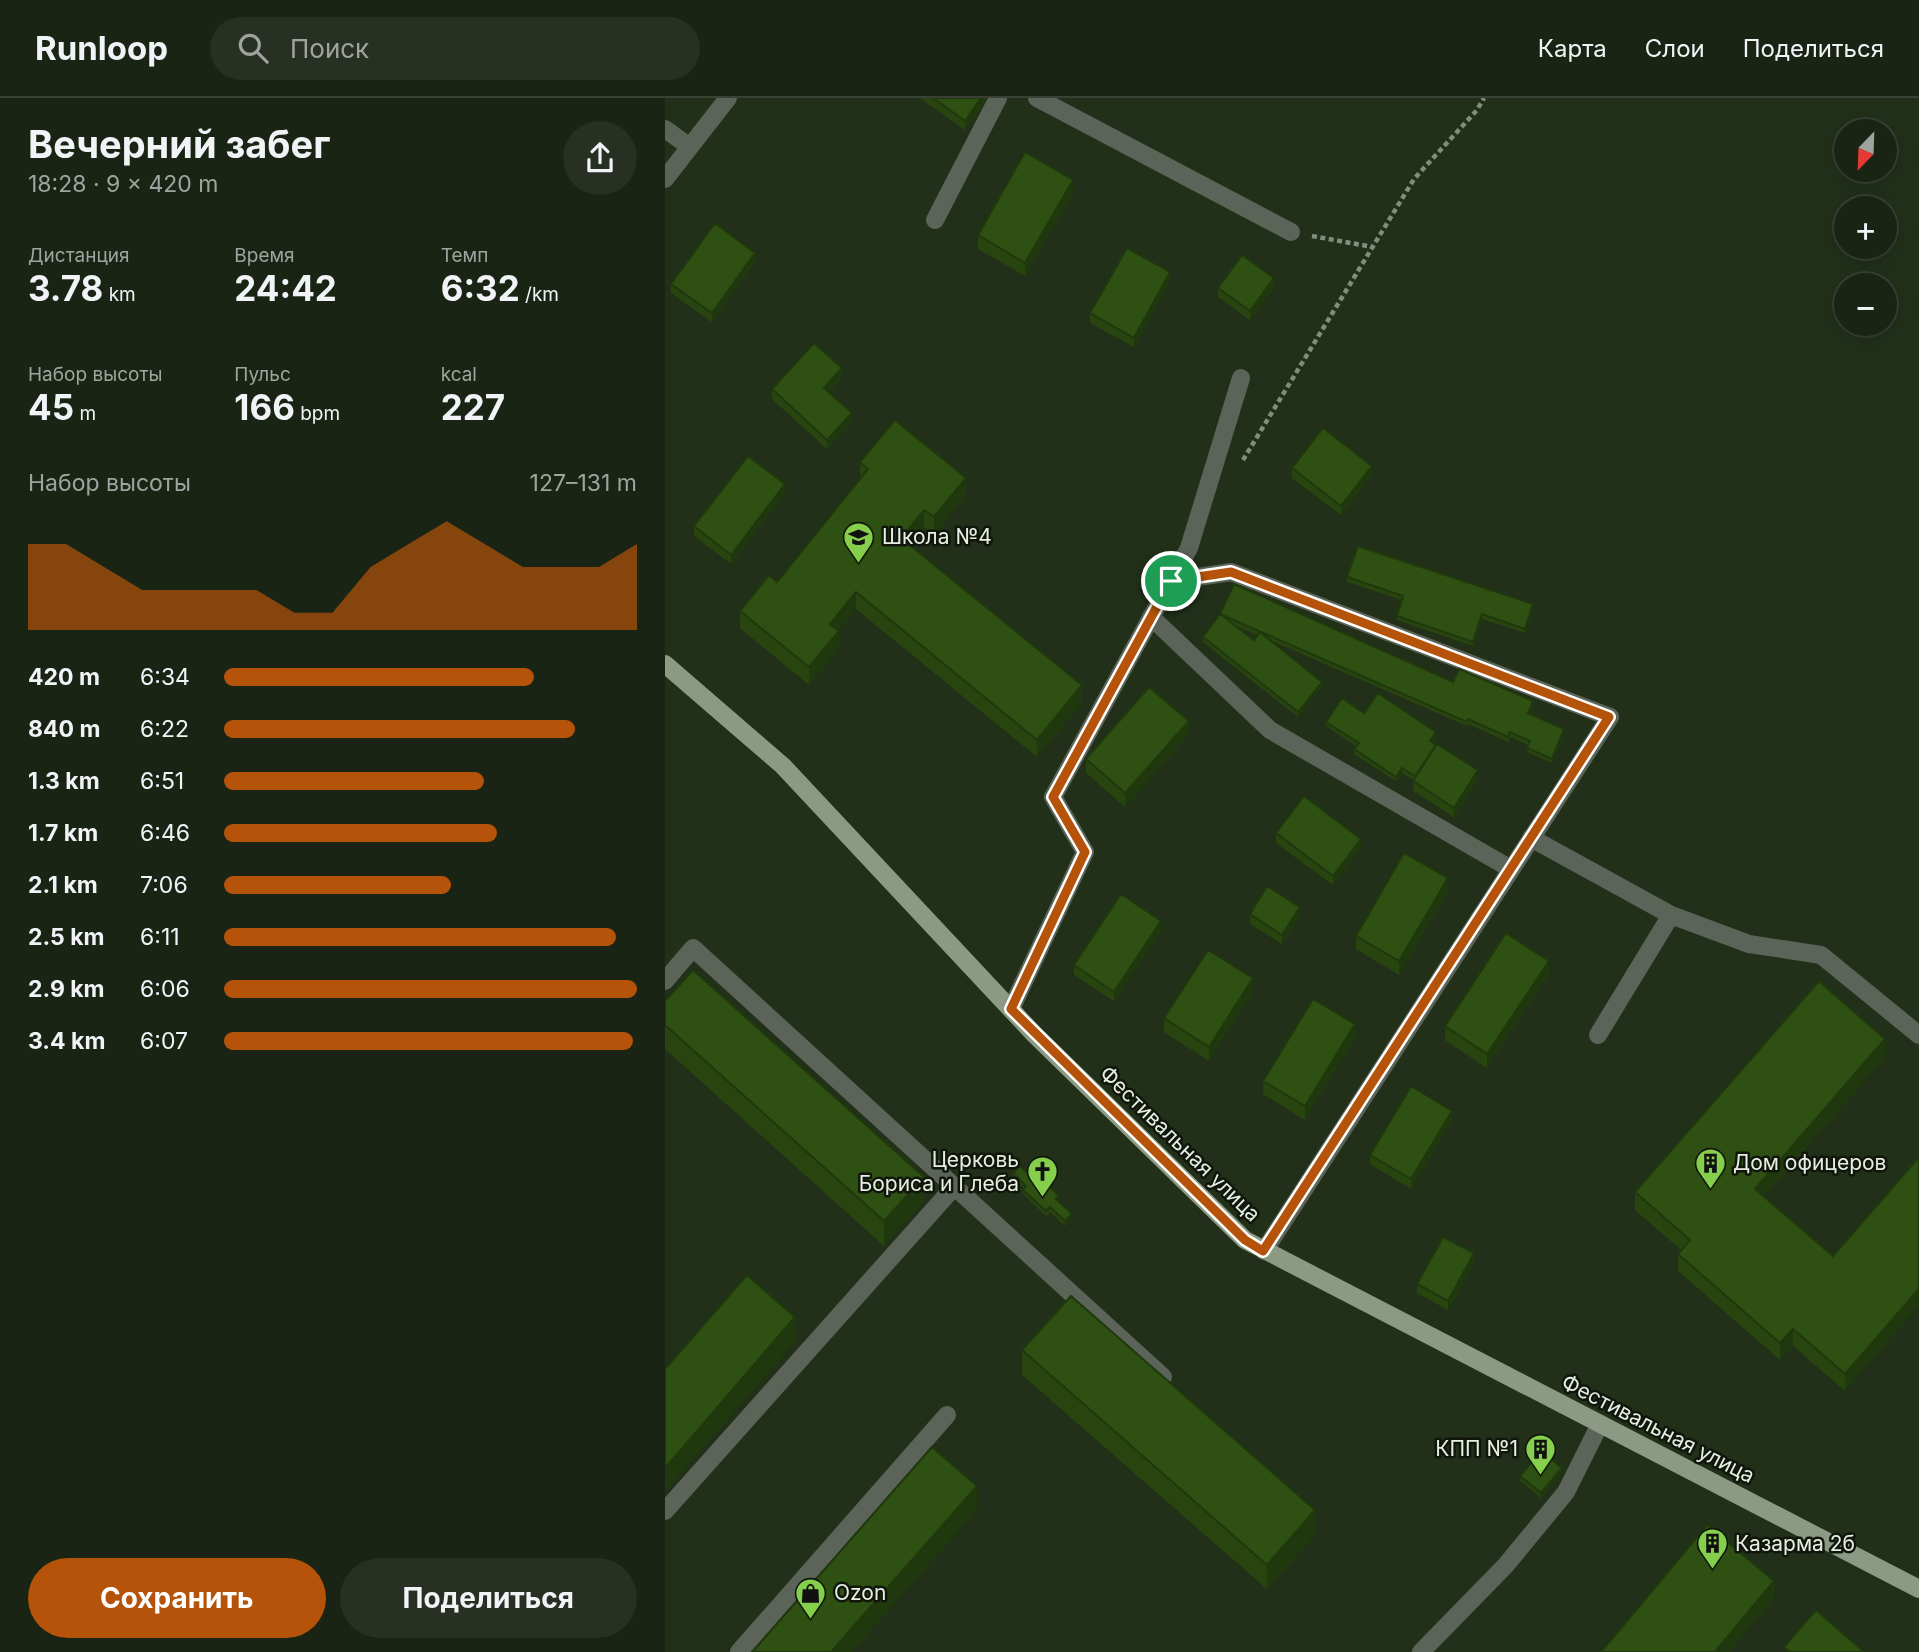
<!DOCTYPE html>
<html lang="ru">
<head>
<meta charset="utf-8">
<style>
  :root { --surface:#1a2414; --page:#273022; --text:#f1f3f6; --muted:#9fa4a0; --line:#384134; --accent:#b45309 }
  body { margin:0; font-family:Inter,sans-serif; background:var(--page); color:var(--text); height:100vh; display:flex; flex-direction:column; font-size:26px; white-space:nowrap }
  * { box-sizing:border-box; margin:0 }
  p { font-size:23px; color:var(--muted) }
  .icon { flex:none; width:38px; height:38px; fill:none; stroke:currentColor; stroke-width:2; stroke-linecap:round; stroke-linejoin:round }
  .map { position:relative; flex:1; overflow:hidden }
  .details { display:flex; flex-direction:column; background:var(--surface); width:665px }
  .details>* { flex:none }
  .needle { width:46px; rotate:203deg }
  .tools { position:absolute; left:1169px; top:21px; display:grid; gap:14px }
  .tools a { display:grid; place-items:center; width:63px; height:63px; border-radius:50%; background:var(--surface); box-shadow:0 4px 18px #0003,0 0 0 2px var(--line); font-size:35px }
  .pin { position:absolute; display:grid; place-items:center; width:60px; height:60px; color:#fff; margin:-30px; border:4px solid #fff; border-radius:50%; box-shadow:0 2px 7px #0007 }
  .round { display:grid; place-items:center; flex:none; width:74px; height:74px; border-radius:37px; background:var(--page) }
  .summary { display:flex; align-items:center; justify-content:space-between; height:119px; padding:0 28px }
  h1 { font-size:38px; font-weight:700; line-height:52px }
  .figures { display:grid; grid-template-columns:repeat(3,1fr); gap:10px; height:119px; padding:7px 28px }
  .figures div { display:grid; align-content:center }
  .figures b { font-size:35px; font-weight:700 }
  .figures small { font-size:19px; font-weight:400 }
  .figures p { font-size:19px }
  .chart { height:196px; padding:14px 28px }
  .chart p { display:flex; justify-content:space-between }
  .chart svg { width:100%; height:126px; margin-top:7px; fill:var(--accent); opacity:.7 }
  .cta { display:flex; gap:14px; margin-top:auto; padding:14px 28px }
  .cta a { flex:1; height:80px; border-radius:42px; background:var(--accent); color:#fff; font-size:28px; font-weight:700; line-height:80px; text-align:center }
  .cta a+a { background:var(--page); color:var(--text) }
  ul { padding:0 28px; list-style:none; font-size:23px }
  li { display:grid; grid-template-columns:112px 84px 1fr; align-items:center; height:52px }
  li i { height:18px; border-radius:9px; background:var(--accent) }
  header { display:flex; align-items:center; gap:42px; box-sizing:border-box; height:98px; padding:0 35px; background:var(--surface); border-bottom:2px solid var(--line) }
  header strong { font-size:33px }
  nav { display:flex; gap:38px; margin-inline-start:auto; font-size:24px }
  .search { width:490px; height:63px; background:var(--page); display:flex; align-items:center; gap:18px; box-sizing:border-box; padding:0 24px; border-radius:38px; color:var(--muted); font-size:26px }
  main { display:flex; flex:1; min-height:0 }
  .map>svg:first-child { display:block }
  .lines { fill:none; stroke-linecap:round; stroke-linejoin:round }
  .path { stroke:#828e7c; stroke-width:4.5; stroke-dasharray:5 3.5; stroke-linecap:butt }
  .lane { stroke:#5c6358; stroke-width:18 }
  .street { stroke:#5c6358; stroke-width:18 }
  .primary { stroke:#8c9a84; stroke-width:18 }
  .wall { fill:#28450f; fill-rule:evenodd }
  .shaded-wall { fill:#20380d }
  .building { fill:#2e5012; stroke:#20380d; stroke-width:2 }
  .route-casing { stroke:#fff; stroke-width:14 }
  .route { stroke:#b45309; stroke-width:9 }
  .labels { text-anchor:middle; stroke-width:5; stroke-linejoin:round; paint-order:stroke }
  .poi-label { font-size:21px; fill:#e5eee0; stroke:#10160c; text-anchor:start }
  .street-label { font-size:21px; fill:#e5eee0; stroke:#10160c }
</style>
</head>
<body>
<header>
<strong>Runloop</strong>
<div class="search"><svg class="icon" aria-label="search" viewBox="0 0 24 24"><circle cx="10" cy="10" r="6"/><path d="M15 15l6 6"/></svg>Поиск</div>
<nav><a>Карта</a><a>Слои</a><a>Поделиться</a></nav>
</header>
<main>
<section class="details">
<div class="summary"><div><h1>Вечерний забег</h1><p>18:28 · 9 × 420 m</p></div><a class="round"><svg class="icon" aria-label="share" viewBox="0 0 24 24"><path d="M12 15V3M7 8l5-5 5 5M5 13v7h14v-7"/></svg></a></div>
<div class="figures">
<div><p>Дистанция</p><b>3.78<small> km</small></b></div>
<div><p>Время</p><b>24:42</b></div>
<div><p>Темп</p><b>6:32<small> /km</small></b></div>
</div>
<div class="figures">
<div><p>Набор высоты</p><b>45<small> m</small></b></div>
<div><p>Пульс</p><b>166<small> bpm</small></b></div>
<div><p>kcal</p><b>227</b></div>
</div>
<div class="chart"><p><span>Набор высоты</span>127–131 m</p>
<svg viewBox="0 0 160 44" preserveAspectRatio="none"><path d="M0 44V14L10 14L20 22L30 30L40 30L50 30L60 30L70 38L80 38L90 22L100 14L110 6L120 14L130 22L140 22L150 22L160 14V44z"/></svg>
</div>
<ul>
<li><b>420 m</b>6:34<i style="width:75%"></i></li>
<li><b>840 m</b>6:22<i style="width:85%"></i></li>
<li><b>1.3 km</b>6:51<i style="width:63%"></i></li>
<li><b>1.7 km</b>6:46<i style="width:66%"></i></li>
<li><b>2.1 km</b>7:06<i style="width:55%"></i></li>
<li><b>2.5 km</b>6:11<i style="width:95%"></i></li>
<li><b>2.9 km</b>6:06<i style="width:100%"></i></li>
<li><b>3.4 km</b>6:07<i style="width:99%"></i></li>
</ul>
<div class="cta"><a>Сохранить</a><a>Поделиться</a></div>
</section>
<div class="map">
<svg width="1254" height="1554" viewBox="0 0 1254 1554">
  <rect width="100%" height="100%" fill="#22301a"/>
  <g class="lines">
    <!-- path -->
    <path class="path" d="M647,138l61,11
      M578,362l171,-281 63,-69 7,-12"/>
    <!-- lane -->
    <path class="lane" d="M270,122l63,-122
      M506,483l60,-9 379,145
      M486,519l119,113 241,139
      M866,740l140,77 -73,120
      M1006,817l78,29 72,11 98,80
      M0,883l28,-33 470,429
      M346,911l74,-157 -32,-55 136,-249 52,-170
      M0,1413l289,-324
      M74,1554l208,-237"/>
    <!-- street -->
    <path class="street" d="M372,0l254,134
      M0,31l25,18
      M0,81l63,-81
      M599,1153l346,-534
      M756,1554l85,-87 60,-73 34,-68"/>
    <!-- primary -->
    <path class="primary" d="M0,566l118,102 251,268 211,206 674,349"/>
  </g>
  <!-- wall -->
  <path class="wall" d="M255,0h68l-23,32z
    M408,95l-48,83 -47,-27v-14z
    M90,164l-43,60 -41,-29v-9z
    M505,183l-36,66 -44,-24v-10z
    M609,189l-24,33 -32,-23v-9z
    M177,280l-13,14 23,30 -25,27 -55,-50v-10z
    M195,364l106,33 -32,40 -10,-8 -14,18 172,158 -45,54 -181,-148 -18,22 1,18 -30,36 -69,-57v-17l37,-29 83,-103z
    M627,370l80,7 -31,40 -49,-37z
    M120,396l-54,70 -37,-28v-10z
    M682,479l186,32 -8,24 -43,-14 -9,27 -76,-26v-4l5,-16 -55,-18z
    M555,516l233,68 80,24 -4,8 35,20 -12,29 -25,-11 1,-7 -18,-8 -2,5 -40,-18 -1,2 -195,-85 50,45 -24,31 -95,-75v-5zM569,527l23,10 -3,5z
    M699,615l72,23 -4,7 46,37 -24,37 -41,-26 1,-11 -12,-7 -6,8 -42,-27v-5l2,-3 -30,-20v-4z
    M524,636l-64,73 -39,-34v-14z
    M611,735l85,15 -28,37 -57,-42z
    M783,794l-49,83 -43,-26v-13z
    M585,816l50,2 -18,28 -32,-20z
    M496,833l-47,70 -40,-26v-10z
    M884,877l-62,93 -42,-28v-14z
    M588,894l-44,69 -45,-29v-14z
    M0,903l259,200 -40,45 -219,-197z
    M690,940l-50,82 -42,-26v-13z
    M1220,959l-121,139 69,60 86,-99 -74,234 -52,-45 -13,14 -102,-89v-17l3,-4 -46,-40v-18z
    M787,1022l-41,69 -41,-25v-9z
    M348,1075l21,6 25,21v2l13,16 -7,8 -15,-14 -4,4 -23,-22v-4l1,-2 -11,-10z
    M809,1165l-26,47 -31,-17v-9z
    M357,1252l293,185 -48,54 -245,-214z
    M897,1374l-21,26 -21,-17v-5z"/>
  <!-- shaded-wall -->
  <path class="shaded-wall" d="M316,0h7l-23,32v-9z
    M408,82v13l-48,83v-13z
    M90,155v9l-43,60v-9z
    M505,174v9l-36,66v-9z
    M609,180v9l-24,33v-9z
    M177,270v10l-18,19v-9z
    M187,315v9l-25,27v-9z
    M707,368v9l-31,40v-9z
    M301,380v17l-32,40v-18z
    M120,386v10l-54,70v-9z
    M259,412v17l-23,28v-17z
    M191,494v17l-26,32v-17z
    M868,506v5l-8,24v-4z
    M817,516v5l-9,27v-4z
    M174,533v18l-30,36v-18z
    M657,584v4l-24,31v-5z
    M417,587v18l-45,54v-17z
    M524,623v13l-64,73v-14z
    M899,631v5l-12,29v-4z
    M771,634v4l-6,10v-5z
    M737,670v5l-6,8v-4z
    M813,672v10l-24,37v-9z
    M696,741v9l-28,37v-9z
    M783,780v14l-49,83v-14z
    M635,809v9l-18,28v-9z
    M496,823v10l-47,70v-9z
    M884,863v14l-62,93v-14z
    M588,880v14l-44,69v-14z
    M690,926v14l-50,82v-14z
    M1220,941v18l-130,149v-17z
    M787,1013v9l-41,69v-10z
    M259,1079v24l-40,45v-25z
    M407,1116v4l-7,8v-5z
    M809,1155v10l-26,47v-9z
    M1254,1191v17l-74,85v-17z
    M130,1219v25l-130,150v-24z
    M1128,1231v17l-13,14v-17z
    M897,1370v4l-21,26v-5z
    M312,1388v24l-125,142h-21z
    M650,1412v25l-48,54v-24z
    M1109,1483v18l-45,53h-14z"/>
  <!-- building -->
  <path class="building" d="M268,0h48l-16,23z
    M360,54l48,28 -48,83 -47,-28z
    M50,125l40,30 -43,60 -41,-29z
    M462,150l43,24 -36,66 -44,-25z
    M577,157l32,23 -24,33 -32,-23z
    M149,245l28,25 -18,20 28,25 -25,27 -55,-51z
    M230,322l71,58 -32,39 -10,-7 -23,28 181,147 -45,55 -181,-148 -26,32 9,7 -30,36 -69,-56 29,-36 8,7 91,-113 -8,-7z
    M658,330l49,38 -31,40 -49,-38z
    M83,358l37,28 -54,71 -37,-29z
    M693,448l175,58 -8,25 -43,-15 -9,28 -76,-26 6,-20 -56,-19z
    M569,486l219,98 6,-13 74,32 -5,12 36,16 -12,30 -25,-11 3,-7 -20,-9 -2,5 -40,-18 -1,3 -247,-108z
    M555,516l34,26 6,-8 62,50 -24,30 -95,-75z
    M484,589l40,34 -64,72 -39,-34z
    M713,595l58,39 -6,9 6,4 -21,31 -13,-8 -6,9 -42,-28 5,-6 -33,-21 16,-24 22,15z
    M772,646l41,26 -24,38 -41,-27z
    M639,698l57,43 -28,37 -57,-43z
    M739,755l44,25 -49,83 -43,-25z
    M602,788l33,21 -18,28 -32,-21z
    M456,796l40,27 -47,71 -40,-27z
    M841,835l43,28 -62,93 -42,-28z
    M543,852l45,28 -44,69 -45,-29z
    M28,872l231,207 -40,44 -219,-196v-24z
    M1154,883l66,58 -130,150 78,67 86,-99v132l-74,85 -52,-45 -13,14 -102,-89 12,-14 -55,-48z
    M648,901l42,25 -50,82 -42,-25z
    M746,988l41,25 -41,68 -41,-24z
    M355,1068l14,13 3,-4 22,21 -3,3 16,15 -7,7 -15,-14 -4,4 -23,-21 3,-4 -13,-13z
    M778,1139l31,16 -26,48 -31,-17z
    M82,1177l48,42 -130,151v-99z
    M406,1198l244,214 -48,55 -245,-215z
    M267,1349l45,39 -146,166h-79z
    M876,1353l21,17 -21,25 -21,-17z
    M1042,1427l67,56 -59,71h-114z
    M1151,1512l48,42h-74l-6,-5z"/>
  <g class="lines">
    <defs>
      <path id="route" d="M566,474l378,145 -346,534 -18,-11 -234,-231 74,-157 -32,-55 118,-216z"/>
    </defs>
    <!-- route casing -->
    <use href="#route" class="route-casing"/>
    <!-- route -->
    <use href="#route" class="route"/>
  </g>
  <!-- icons -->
  <defs>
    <symbol id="school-pin" viewBox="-11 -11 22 30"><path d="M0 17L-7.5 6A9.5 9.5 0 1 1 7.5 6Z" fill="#85cf4c" stroke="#10160c"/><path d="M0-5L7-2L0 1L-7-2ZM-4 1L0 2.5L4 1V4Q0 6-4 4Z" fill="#111"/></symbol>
    <symbol id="building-pin" viewBox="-11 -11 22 30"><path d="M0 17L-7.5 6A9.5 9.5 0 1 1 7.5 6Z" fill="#85cf4c" stroke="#10160c"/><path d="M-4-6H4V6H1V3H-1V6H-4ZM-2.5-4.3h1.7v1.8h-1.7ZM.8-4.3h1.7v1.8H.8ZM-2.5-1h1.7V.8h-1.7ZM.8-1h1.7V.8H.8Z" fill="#111"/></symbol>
    <symbol id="church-pin" viewBox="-11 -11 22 30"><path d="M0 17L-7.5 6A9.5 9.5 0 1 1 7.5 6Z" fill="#85cf4c" stroke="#10160c"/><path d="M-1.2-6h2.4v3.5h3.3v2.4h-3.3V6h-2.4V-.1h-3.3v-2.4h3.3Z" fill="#111"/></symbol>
    <symbol id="shop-pin" viewBox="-11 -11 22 30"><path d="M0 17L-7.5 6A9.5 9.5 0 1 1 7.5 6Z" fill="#85cf4c" stroke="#10160c"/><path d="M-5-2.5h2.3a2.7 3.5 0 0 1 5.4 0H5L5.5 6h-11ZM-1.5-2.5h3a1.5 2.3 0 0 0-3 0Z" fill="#111"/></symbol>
  </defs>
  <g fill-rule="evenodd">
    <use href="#school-pin" x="176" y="422" width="35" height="47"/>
    <use href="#building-pin" x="1028" y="1048" width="35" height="47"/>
    <use href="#church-pin" x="360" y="1056" width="35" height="47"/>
    <use href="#building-pin" x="858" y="1334" width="35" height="47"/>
    <use href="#building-pin" x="1030" y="1428" width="35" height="47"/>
    <use href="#shop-pin" x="128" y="1478" width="35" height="47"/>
  </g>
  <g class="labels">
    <!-- poi labels -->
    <g class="poi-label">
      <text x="217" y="446">Школа №4</text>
      <text x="354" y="1069" text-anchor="end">Церковь<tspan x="354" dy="24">Бориса и Глеба</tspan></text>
      <text x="1068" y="1072">Дом офицеров</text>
      <text x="853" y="1358" text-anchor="end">КПП №1</text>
      <text x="1070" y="1453">Казарма 2б</text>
      <text x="169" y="1502">Ozon</text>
    </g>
    <!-- street labels -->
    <g class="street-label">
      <text transform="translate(515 1046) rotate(44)" y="7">Фестивальная улица</text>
      <text transform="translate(993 1331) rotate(27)" y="7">Фестивальная улица</text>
    </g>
  </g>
</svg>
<div class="tools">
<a><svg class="needle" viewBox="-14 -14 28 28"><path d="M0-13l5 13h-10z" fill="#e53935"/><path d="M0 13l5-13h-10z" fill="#9fa4a0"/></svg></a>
<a>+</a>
<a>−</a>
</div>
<div class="pin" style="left:506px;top:483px;background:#1e9e55"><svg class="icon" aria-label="arrive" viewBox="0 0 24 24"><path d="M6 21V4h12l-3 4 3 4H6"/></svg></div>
</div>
</main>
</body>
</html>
